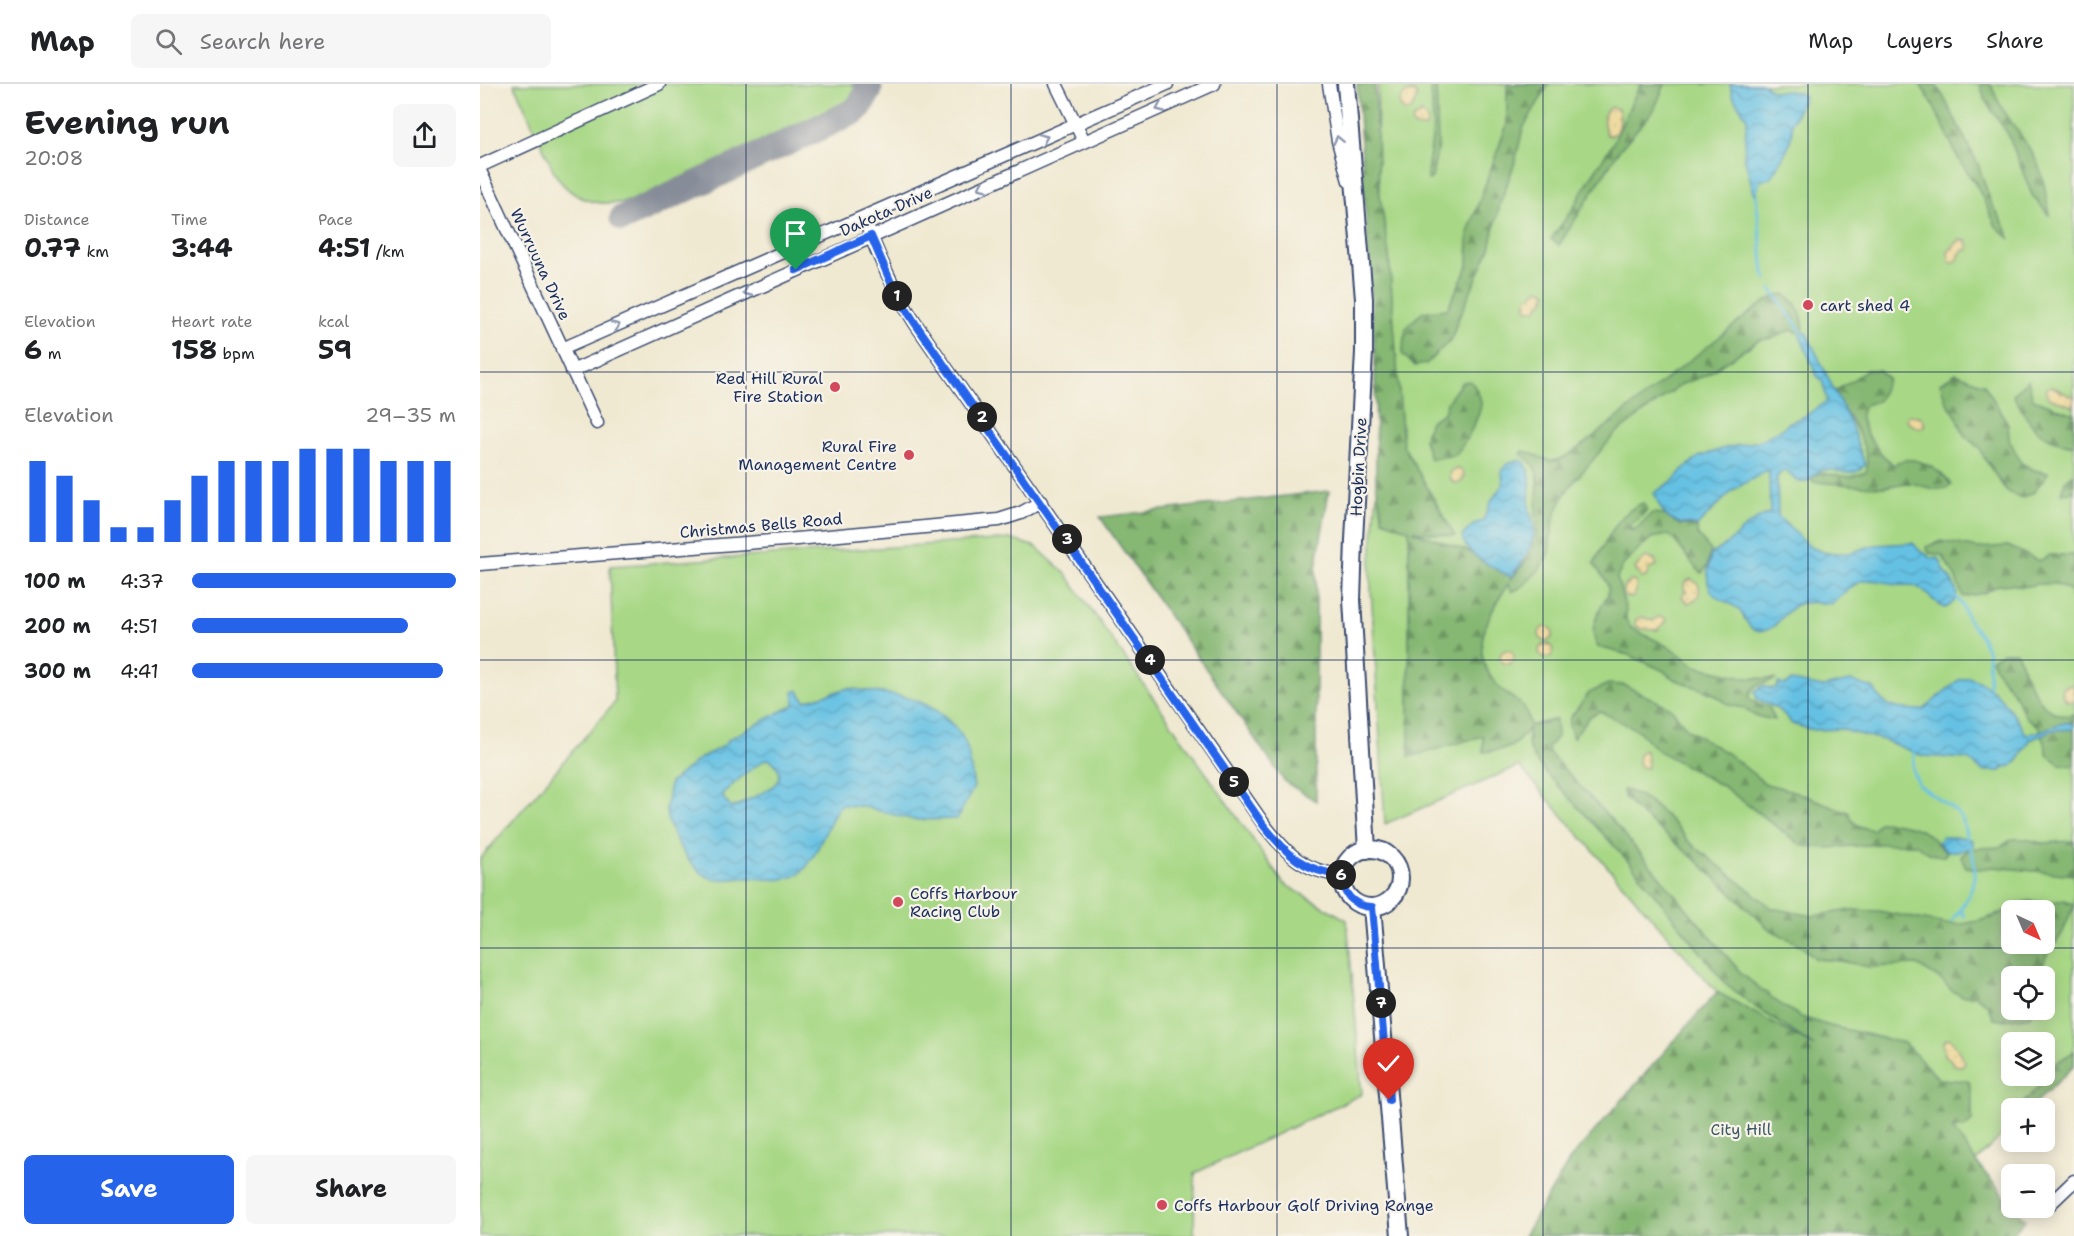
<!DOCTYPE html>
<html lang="en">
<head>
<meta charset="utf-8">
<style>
  :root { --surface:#fff; --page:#f6f6f6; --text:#202124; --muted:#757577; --line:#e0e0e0; --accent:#2563eb }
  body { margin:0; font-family:"Shantell Sans",sans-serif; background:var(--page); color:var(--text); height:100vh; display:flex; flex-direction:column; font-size:22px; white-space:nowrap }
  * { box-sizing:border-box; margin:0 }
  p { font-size:20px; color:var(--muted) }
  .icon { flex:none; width:33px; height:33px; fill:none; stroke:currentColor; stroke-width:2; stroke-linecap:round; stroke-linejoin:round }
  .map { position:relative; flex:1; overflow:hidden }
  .sheet { display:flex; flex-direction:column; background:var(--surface); width:480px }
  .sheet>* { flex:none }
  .needle { width:39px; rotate:136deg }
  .controls { position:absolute; left:1521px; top:816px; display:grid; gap:12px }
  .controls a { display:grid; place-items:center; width:54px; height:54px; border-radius:9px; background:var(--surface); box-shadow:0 3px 15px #0003; font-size:30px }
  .pin { position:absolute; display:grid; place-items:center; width:51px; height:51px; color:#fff; margin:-62px -26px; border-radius:50% 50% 50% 0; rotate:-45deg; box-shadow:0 0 6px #0007 }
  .pin .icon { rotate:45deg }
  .km { position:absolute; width:30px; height:30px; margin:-15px; border-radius:50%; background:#222; color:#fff; font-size:16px; line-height:30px; text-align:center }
  .round { display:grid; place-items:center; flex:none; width:63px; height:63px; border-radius:9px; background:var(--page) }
  .head { display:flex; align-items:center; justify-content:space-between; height:102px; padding:0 24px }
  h1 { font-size:33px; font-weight:700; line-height:45px }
  .figures { display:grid; grid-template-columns:repeat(3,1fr); gap:9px; height:102px; padding:6px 24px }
  .figures div { display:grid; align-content:center }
  .figures b { font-size:26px; font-weight:700 }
  .figures small { font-size:16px; font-weight:400 }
  .figures p { font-size:16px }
  .chart { height:168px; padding:12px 24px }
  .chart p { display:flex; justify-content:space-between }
  .chart svg { width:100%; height:108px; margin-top:6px; stroke:var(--accent); stroke-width:6 }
  .action { display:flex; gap:12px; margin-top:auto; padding:12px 24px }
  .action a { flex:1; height:69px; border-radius:9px; background:var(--accent); color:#fff; font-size:24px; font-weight:700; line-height:69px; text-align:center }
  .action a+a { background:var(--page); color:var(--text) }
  ul { padding:0 24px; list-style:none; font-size:20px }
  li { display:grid; grid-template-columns:96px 72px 1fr; align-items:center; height:45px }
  li i { height:15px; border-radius:8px; background:var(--accent) }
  header { display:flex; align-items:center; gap:36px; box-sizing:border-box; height:84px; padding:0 30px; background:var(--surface); border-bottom:2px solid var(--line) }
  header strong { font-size:28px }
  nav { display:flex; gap:33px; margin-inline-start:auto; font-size:21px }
  .search { width:420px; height:54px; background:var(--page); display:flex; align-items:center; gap:15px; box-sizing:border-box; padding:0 21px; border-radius:9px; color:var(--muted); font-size:22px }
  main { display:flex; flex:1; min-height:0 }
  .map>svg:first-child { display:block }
  .green { fill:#a8d886; stroke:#628472; stroke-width:1.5; fill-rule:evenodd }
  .forest { fill:url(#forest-firs); stroke:#507468; stroke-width:1.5; fill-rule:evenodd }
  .sand { fill:url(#sand-dots); stroke:#84847e; stroke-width:1.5 }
  .water { fill:url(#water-waves); stroke:#4078a0; stroke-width:1.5; fill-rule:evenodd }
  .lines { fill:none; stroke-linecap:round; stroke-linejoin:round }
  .stream { stroke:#65c1e3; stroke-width:3 }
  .taxiway { stroke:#868c98; stroke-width:27 }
  .street-casing { stroke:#3b4b6f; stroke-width:15 }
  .secondary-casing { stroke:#3b4b6f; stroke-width:20 }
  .street { stroke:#fff; stroke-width:12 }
  .secondary { stroke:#fff; stroke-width:16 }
  .oneway { stroke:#8d97ae }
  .route-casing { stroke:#fff; stroke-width:12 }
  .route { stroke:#2563eb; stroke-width:8 }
  .grid { fill:none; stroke:#1b2f5e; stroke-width:1.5; stroke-opacity:0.55 }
  .poi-dot { fill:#d1495b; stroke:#f7f3e8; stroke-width:2 }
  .labels { text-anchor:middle; stroke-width:4.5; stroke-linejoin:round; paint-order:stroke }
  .street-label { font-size:16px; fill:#1b2f5e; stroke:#f7f3e8 }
  .poi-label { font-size:16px; fill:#1b2f5e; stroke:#f7f3e8; text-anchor:start }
  .park-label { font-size:16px; fill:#3e5968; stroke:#f7f3e8 }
</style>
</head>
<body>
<header>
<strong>Map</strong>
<div class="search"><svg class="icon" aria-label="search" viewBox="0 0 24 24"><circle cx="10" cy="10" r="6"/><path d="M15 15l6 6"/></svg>Search here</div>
<nav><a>Map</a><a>Layers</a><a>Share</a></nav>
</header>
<main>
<section class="sheet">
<div class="head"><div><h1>Evening run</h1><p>20:08</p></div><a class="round"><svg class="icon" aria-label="share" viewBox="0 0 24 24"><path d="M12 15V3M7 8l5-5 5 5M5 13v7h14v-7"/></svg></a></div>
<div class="figures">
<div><p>Distance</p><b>0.77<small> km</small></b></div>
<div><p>Time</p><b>3:44</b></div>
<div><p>Pace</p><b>4:51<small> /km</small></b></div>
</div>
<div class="figures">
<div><p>Elevation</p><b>6<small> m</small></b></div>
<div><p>Heart rate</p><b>158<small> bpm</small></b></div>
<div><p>kcal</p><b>59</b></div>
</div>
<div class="chart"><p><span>Elevation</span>29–35 m</p>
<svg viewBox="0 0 160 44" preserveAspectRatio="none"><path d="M5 44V11M15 44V17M25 44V27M35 44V38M45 44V38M55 44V27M65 44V17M75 44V11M85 44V11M95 44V11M105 44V6M115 44V6M125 44V6M135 44V11M145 44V11M155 44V11"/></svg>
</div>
<ul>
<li><b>100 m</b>4:37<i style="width:100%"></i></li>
<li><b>200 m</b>4:51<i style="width:82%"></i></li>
<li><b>300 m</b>4:41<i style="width:95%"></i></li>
</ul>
<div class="action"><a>Save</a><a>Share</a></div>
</section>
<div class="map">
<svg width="1594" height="1152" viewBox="0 0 1594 1152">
  <defs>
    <pattern id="forest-firs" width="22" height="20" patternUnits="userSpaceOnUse" patternTransform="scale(1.5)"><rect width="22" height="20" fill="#86b873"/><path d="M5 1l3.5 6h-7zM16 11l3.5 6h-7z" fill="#6d9662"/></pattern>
    <pattern id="sand-dots" width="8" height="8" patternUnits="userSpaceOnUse" patternTransform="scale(1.5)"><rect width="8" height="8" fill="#eeda9e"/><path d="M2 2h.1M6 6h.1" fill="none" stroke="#ccbb8a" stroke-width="1.8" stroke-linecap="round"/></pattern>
    <pattern id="water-waves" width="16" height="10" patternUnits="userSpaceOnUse" patternTransform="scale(1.5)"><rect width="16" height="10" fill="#65c1e3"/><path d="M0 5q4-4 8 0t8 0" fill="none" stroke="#529dbb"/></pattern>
  </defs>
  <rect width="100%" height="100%" fill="#f7f3e8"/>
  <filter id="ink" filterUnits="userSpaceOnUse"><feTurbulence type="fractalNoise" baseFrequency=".0167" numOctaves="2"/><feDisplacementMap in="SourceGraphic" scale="12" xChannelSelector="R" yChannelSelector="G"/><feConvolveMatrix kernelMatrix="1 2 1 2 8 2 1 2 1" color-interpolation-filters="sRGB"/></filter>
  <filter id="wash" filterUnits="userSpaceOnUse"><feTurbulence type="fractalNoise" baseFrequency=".008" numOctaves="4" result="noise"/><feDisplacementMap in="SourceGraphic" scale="24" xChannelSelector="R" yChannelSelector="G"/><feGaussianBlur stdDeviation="1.35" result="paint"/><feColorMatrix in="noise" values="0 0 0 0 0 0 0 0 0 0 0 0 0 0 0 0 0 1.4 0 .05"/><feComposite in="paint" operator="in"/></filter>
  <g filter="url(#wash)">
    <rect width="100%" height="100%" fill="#f0e9d2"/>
    <!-- green -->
    <path class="green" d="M34,0h342c-3,14 -11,19 -23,27l-200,89c-32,8 -60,2 -78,-26z
      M898,0h696v982l-44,42h-18l-1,18 -37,37 -27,-14 -230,-157 -198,-226 -134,58 -15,-253 13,-145 -6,-265zM1532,826h32v34h-32zM1532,892h32v34h-32zM1532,958h32v34h-32z
      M530,455l26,8 30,27 218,310 63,36 15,174 -167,79 -1,63h-714v-377l135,-157 -5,-136z"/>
    <!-- forest -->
    <path class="forest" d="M877,0h18l4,104 10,67 14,190 52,91 -42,-5 57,21 41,25 -1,3c12,-13 26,-30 27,-48 1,-8 -2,-16 -1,-24 1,-24 9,-38 -15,-54l2,-3c6,1 24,9 27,10 14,0 27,-13 38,-20l168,-133 17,-11 12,-3c12,8 21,25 18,40l-12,-4 -18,8 -14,2 -55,36 -22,8 -67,50 -48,56 -12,24 -7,42 -9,14 -17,17 -10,5 -4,-8c-22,34 -42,70 -8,104 18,18 25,9 30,38l26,-7 1,18 -9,10 1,6 68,73 125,148 38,30 21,13 29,9 74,17 35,36 30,2 3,17v23l-8,7h-11l23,34 35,42 1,4h3l10,12 -14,16h-487l47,-78 146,-166 97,54 -59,-39 -30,-24 -95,-120 -92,-99c-9,-14 -12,-19 -9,-36 -18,23 -18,20 -46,24v-16l-74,21v-227l-26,-10 -7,-37 -1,-128z
      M950,0h6l2,60 -6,34 -4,2c-2,-15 3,-28 4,-43 2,-18 0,-35 -2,-53z
      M1027,0h42l-26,44 -8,34 -15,42 -10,44 -33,74 -5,16 -26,26 -11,2 -13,-12 4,-26 16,-16 25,-3 21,-43v-33l39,-109z
      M1162,0h23l-11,26 -34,39 -61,96 -8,-6 21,-29 18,-31 23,-36 25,-54z
      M1440,0h15l8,12 35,68 13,39 14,23 5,13 -14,-13 -18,-38 -19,-28 -26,-55z
      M1500,0h11c9,28 29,47 43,72 10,18 12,39 15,59l-17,-20 -24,-61 -22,-32z
      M1386,286h13l9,9 -10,22 -13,4c-1,1 -4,8 -4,9 -2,15 22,44 33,51 18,-14 46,4 57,20 -14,10 -27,-1 -42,-2 -9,0 -19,4 -28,4 -22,0 -45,-4 -67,-5l-4,-4 8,-5 33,4 15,-5c6,-16 -13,-54 -26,-66 -3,-3 -8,-5 -12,-8 11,-12 26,-17 38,-28z
      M1476,289l28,11 24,40 1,15 12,24 13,7 14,3 -14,19 -12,6 -15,-6 -19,-28 -9,-16 -15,-13 -7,-18 -11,-16 -6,-18z
      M1548,296l5,19 41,15v32c-38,-8 -42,-19 -61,-51z
      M991,297c4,6 10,15 10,22 0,13 -17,41 -25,52l-26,4 -6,-20 6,-18 14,-8 4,-12 14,-19z
      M1594,390v18l-13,1 4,-12z
      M849,407l-13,77v233l-31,-19 -185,-265z
      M1163,419l4,7 -7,8 -10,7 1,5 5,-1 16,-16 11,1 17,11 17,1 1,9 13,16 -4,16 -5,6c-14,-10 -20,-27 -33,-38l-18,3 -28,27 -6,13 9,32v10l5,8 40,20 24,18 52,12 29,1c-13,6 -25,3 -27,20l10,6 10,2 6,13 -20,-4 -11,-8 -15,-3 -15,-11 -40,-15 -12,-9 -33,-15 -31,-8c-10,-17 -2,-29 6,-46 1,-2 4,-5 4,-8 2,-13 -10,-20 -14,-30 12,-21 24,-52 49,-60z
      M1461,457l37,7 30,-2 31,15 11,-6h24v51l-5,-16 -12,-6h-18l-17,3 -10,-3 -14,1 -14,8 -21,4 -8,-21 -13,-21 -13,-2 -3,-6z
      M1523,568h14c7,22 26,73 57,62v52l-15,-2 -11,-9 -9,-28 -13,-10 -13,-25 -17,-22 -5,-11z
      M1128,600l16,1 47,23 16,21 40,24 39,31 24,6 58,22c5,13 11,15 25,18l6,-8c16,1 38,3 51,14 6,5 9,12 17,16l-3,4c-12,0 -20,-4 -28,-12h-35l-54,4 -25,-2 -78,-59 -67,-37 -18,-19 -39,-20 -11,6 -16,21 -4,-12 1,-8 19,-25z
      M1143,706c24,3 51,32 65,51l84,67 40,8 40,-6 27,1 66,13h17l17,-3 23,-8 10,-8 17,-4 16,2 19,-3 10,5 -12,29 -16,22 -7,20h-27v34h20l-1,6 -26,4 -11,-1 -7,-15 -11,-8h-14l-10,-5 -12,-12 -23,-14 -48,2 -28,-6 -25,-2 -16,-14 -31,-16 -72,-68 -61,-51 -12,-13zM1532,826h32v34h-32z
      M1532,755h14l16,4 32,-2v34l-80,-8 -15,2 -13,-2 -5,-10c10,-14 24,-7 38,-10 4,-1 9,-5 13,-8z
      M1594,967v15l-44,42h-11l19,-21 -1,-11h7l1,-5z"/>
    <!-- sand -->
    <path class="sand" d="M930,8h5l2,5 -5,12 -6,3 -6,-5c-1,-8 3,-13 10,-15z
      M1131,23l7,2c4,9 2,24 -8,27l-4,-2c-2,-10 -6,-21 5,-27z
      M942,29l5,6v6l-2,3 -10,-1 -3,-4 1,-4z
      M1479,156l8,1 2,8 -8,3 -4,9 -5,2 -3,-2 -1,-9z
      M1060,204l7,4 -2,7 -9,10 -7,1 -3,-2v-8z
      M1571,302l19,10h4v11l-26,-10 -3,-7z
      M1428,331c8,1 19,1 16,12 -7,2 -13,-2 -18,-7z
      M970 392a7 7 0 1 1 14 0a7 7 0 1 1-14 0Z
      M1166,473l9,3 2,6 -8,3 -3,8 -5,1 -6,-10z
      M1211,495l7,5c4,9 -1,17 -10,19l-6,-6 2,-4 3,-1 -3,-2v-7z
      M1150,497l6,1v9l-3,6 -5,1 -4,-4 -1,-6z
      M1162,533l11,4 5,-4h6l3,4 -10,9 -15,-1 -7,-4 1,-6z
      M1059 550a7 7 0 1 1 14 0a7 7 0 1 1-14 0Z
      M1059 567a7 7 0 1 1 14 0a7 7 0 1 1-14 0Z
      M1020 573a7 7 0 1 1 14 0a7 7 0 1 1-14 0Z
      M1590,601l4,1v15l-5,1 -4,-2 -3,-8 2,-5z
      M1162,667h4l2,14 -1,3 -6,-1 -3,-4 1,-8z
      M1470,954c2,2 13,20 15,24l-3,4 -8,-1 -4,-6 -6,-4 -1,-13 3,-3z"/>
    <!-- water -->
    <path class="water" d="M1250,0h34c11,15 31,0 40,13l-12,26v11l-4,14 -15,26 -4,4 -9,3 -4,14 -2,-2 -10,-37 3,-38 -15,-23z
      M1326,248l46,95 13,38c-15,17 -29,0 -44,6 -8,2 -10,13 -20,11 -5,0 -10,-7 -15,-11l-5,1 -4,5 1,39 32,31 16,6h23l26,-8 38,-2 6,7 14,9 5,-1c4,4 4,8 7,13 9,13 21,27 0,37 -11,-5 -22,-20 -30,-22 -5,-2 -12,0 -18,-1 -37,-10 -39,-5 -65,19 -10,-1 -23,-3 -33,0 -14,4 -21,25 -36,27 -16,3 -17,-16 -26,-23 -11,-8 -26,-8 -29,-26 -2,-9 2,-20 3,-28 25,-12 31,-31 59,-41l-1,-42h-3l-33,19 -36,36c-29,-4 -32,-6 -43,-33l20,-13 8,-10 17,-13 26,-9 34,-7 24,-13 7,-6 15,-6 22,-15 -4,-18 -7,-9 -16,-38z
      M1039,376l6,2c9,19 4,22 4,41 -1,9 4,15 5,23 2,17 -13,39 -23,51 -16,-9 -46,-21 -49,-41l12,-12 9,-3 7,-18 13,-19 -1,-14 5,-6z
      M1488,593c26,7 44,33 57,56 17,3 33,-15 49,-9v5l-21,1 -23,10 -11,19 -7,7 -8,1 -3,4h-19l-14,-12 -45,-3 -39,-16 -34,-8 -6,-3 -31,1 -21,-6c-9,-14 -21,-19 -35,-25l-2,-8 8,-5 10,3 5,-3v-3l7,2 6,-4 32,6 27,-6 24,7c9,22 28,22 49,22l34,-29z
      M368,604c21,4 44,5 64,11 20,6 44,24 53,43 4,7 7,35 9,45l-17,32 -43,1 -53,-14 -21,-1c-13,18 -23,54 -39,67 -13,11 -34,7 -49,6 -12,-1 -26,3 -37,1 -22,-3 -48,-48 -49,-68 0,-9 3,-19 4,-28l29,-24 26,-14 4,-6 66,-35 -2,-12 5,-2 7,11zM286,675l5,1c22,20 -4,31 -21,39 -6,3 -12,7 -18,9l-6,-6 -4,-8 24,-21z
      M1462,753h18l13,3v5c-7,7 -19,7 -28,5l-7,-8z"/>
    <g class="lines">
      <!-- stream -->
      <path class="stream" d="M1276,111l8,78 3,7
        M1291,205l32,45
        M1476,513l6,8 5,13 15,20 6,14 1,34
        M1434,668l-1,20 6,13 38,27 6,9 4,19
        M1481,825l3,8
        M1472,837c19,-24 29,-45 18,-75"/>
      <!-- taxiway -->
      <path class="taxiway" d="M143,134l230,-106 7,-6 9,-16 -3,-6"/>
    </g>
  </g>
  <g filter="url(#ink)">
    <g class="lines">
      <defs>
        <path id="street" d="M576,0l28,57
          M849,0l9,57 11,40
          M0,82l179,-82
          M0,87l117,252
          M384,134c15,40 28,69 51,105l350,503c22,28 39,46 77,49
          M82,265l605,-265
          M92,287l642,-287
          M0,480l317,-25 202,-19 22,-7 20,-11
          M1570,1120l24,-23"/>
        <path id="secondary" d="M866,0l18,215v53l-10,188 -2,60 15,250
          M862 794a29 29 0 1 1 58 0a29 29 0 1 1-58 0Z
          M892,823l28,329"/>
      </defs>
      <!-- street casing -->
      <use href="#street" class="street-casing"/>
      <!-- secondary casing -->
      <use href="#secondary" class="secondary-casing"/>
      <!-- street -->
      <use href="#street" class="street"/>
      <!-- secondary -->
      <use href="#secondary" class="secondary"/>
    </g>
    <!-- one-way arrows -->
    <defs><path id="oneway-chevron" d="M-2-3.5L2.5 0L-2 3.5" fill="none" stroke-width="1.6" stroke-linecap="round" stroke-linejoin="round" transform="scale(1.5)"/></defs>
    <g class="oneway">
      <use href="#oneway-chevron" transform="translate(680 24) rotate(156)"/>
      <use href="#oneway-chevron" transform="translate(564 54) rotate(-24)"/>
      <use href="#oneway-chevron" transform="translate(858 56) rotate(-102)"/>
      <use href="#oneway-chevron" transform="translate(502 103) rotate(156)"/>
      <use href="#oneway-chevron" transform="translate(267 208) rotate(156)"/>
      <use href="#oneway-chevron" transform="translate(136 242) rotate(-24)"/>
    </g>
  </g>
  <g class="lines" filter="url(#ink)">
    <defs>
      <path id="route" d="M316,186l75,-34 24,56 20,31 349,503c23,28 40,46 78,49 -1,18 12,32 30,32l17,193"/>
    </defs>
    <!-- route casing -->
    <use href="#route" class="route-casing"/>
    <!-- route -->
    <use href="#route" class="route"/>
  </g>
  <!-- grid -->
  <path class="grid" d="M266,0v1152M531,0v1152M797,0v1152M1063,0v1152M1328,0v1152M0,288h1594M0,576h1594M0,864h1594"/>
  <!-- markers -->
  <g class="poi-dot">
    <circle cx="1328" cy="221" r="6"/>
    <circle cx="355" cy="303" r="6"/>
    <circle cx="429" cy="371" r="6"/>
    <circle cx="418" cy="818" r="6"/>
    <circle cx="682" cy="1121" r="6"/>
  </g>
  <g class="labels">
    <!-- street labels -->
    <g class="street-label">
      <text transform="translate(406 127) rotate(-24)" y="6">Dakota Drive</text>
      <text transform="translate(61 180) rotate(65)" y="6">Wurruuna Drive</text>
      <text transform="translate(878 383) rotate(-87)" y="6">Hogbin Drive</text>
      <text transform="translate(281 441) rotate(-5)" y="6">Christmas Bells Road</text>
    </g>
    <!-- poi labels -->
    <g class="poi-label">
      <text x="1340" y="227">cart shed 4</text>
      <text x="343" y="300" text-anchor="end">Red Hill Rural<tspan x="343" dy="18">Fire Station</tspan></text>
      <text x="417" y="368" text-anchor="end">Rural Fire<tspan x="417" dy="18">Management Centre</tspan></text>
      <text x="430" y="815">Coffs Harbour<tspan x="430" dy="18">Racing Club</tspan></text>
      <text x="694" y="1127">Coffs Harbour Golf Driving Range</text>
    </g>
    <!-- park labels -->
    <g class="park-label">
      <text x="1261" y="1051">City Hill</text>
    </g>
  </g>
</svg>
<div class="controls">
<a><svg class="needle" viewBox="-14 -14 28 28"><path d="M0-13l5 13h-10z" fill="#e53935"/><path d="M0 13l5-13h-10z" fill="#757577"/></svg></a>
<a><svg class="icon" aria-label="locate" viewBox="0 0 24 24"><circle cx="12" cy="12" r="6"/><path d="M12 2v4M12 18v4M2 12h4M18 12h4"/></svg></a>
<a><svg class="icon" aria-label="layers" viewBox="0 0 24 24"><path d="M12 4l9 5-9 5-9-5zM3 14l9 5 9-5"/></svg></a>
<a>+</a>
<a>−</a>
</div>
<div class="pin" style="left:316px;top:186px;background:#1e9e55"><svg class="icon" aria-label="arrive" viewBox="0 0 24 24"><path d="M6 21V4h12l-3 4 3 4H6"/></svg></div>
<div class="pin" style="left:909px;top:1016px;background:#d93025"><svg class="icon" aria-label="check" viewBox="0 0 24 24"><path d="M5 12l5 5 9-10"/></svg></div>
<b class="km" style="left:417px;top:212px">1</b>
<b class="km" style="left:502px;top:333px">2</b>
<b class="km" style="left:587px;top:455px">3</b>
<b class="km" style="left:670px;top:576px">4</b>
<b class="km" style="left:754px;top:698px">5</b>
<b class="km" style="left:861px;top:791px">6</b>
<b class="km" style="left:901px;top:919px">7</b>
</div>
</main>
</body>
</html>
